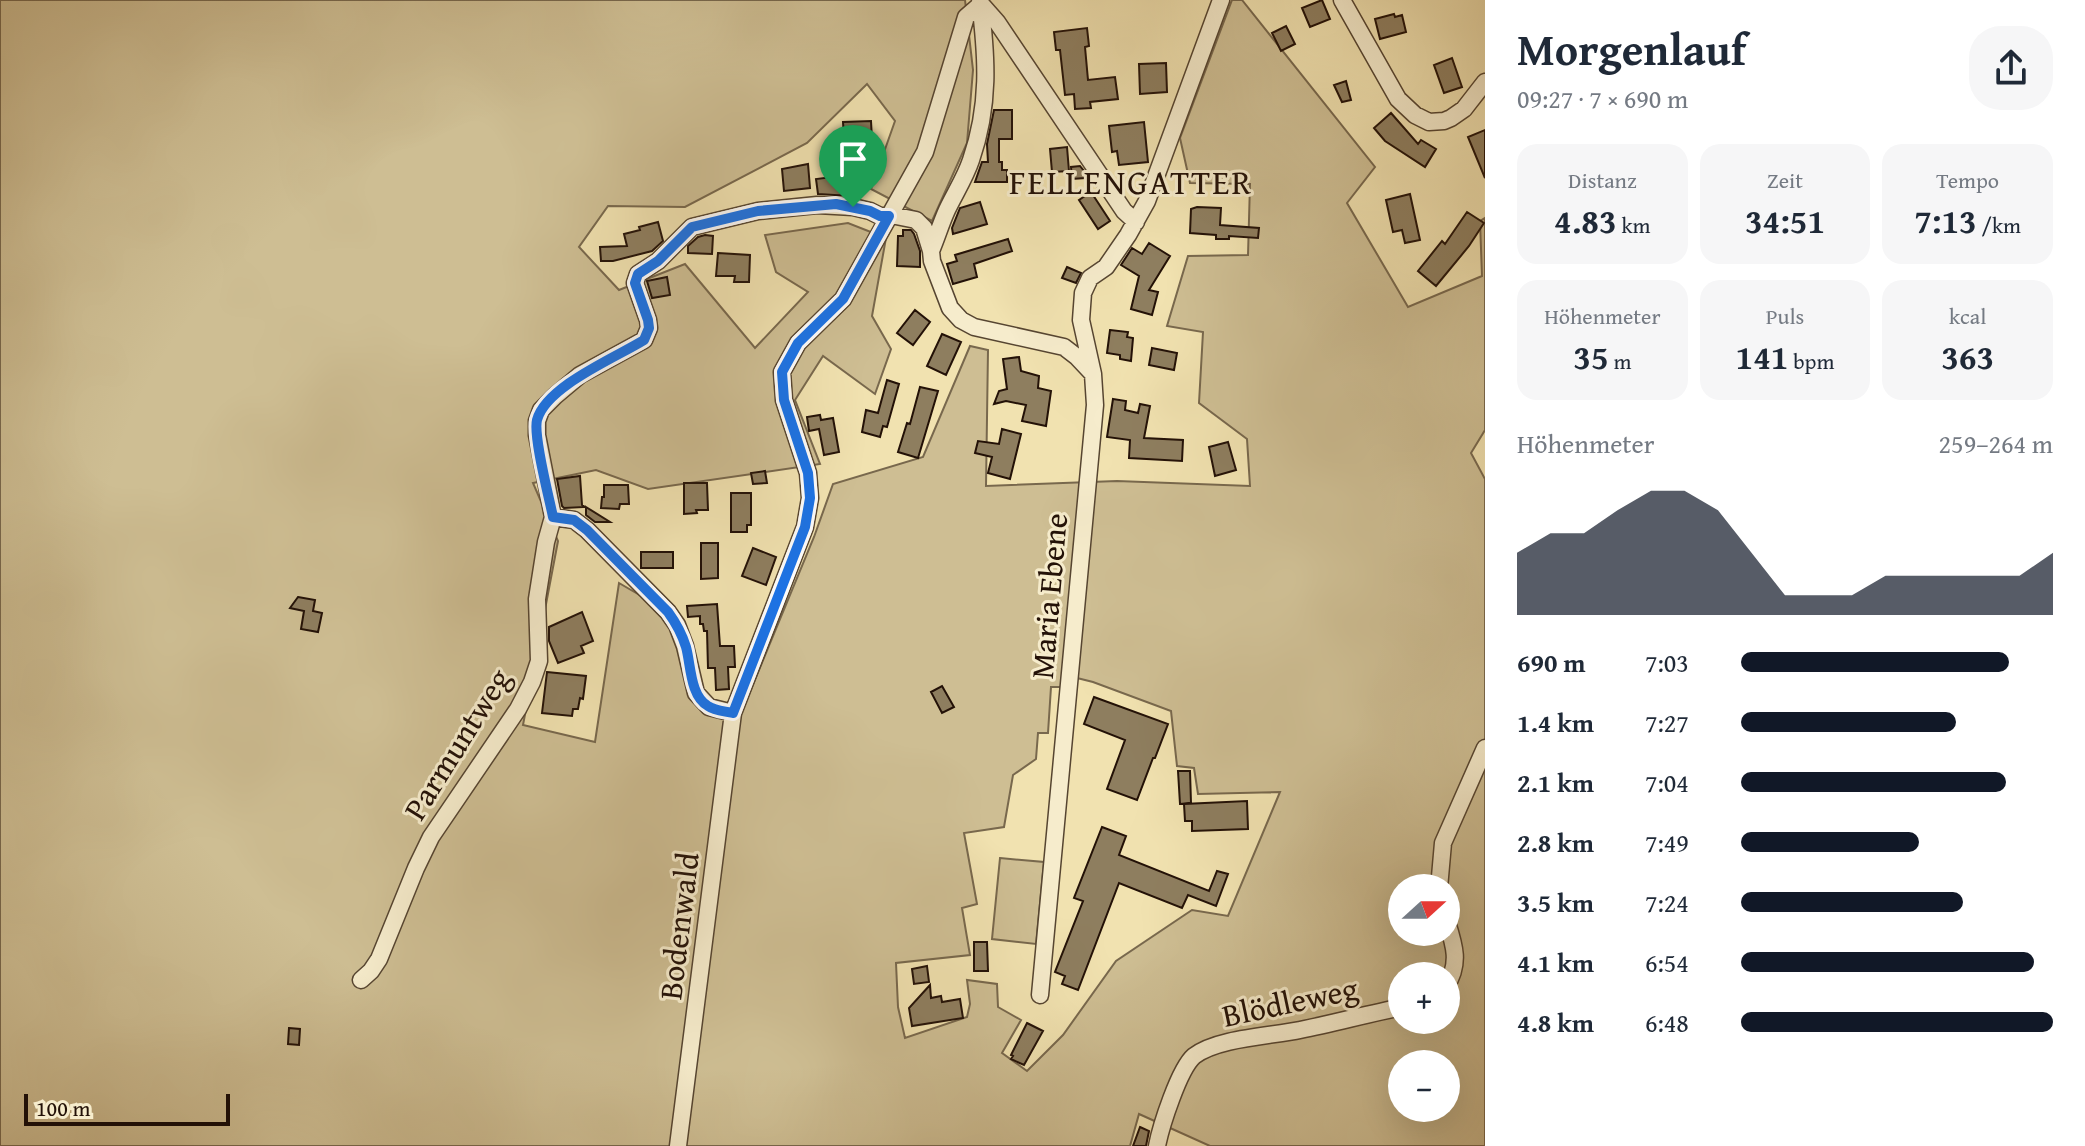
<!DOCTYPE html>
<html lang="de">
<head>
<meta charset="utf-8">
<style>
  :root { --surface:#fff; --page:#f6f6f7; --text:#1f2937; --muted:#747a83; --accent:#111827 }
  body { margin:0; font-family:"Gentium Book Plus",serif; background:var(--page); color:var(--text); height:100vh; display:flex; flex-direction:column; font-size:30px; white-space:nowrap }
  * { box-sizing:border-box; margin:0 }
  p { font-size:26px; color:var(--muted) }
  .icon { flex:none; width:44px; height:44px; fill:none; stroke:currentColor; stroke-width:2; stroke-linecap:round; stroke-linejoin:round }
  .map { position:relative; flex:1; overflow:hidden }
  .side { display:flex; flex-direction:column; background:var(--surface); width:600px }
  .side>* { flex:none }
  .needle { width:52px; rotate:69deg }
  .controls { position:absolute; left:1388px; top:874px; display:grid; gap:16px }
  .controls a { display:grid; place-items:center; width:72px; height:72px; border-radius:50%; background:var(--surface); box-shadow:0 8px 32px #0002; font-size:40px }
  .scale { position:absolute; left:24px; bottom:20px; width:206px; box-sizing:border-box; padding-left:8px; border:4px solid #231107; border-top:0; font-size:22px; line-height:28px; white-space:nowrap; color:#231107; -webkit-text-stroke:6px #f6eccc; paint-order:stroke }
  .pin { position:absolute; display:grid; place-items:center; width:68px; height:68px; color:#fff; margin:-82px -34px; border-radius:50% 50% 50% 0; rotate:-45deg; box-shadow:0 0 8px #0007 }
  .pin .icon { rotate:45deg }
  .round { display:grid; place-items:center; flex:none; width:84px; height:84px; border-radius:32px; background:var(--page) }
  .summary { display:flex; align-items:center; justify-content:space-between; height:136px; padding:0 32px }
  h1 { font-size:44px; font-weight:700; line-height:60px }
  .metrics { display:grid; grid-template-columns:repeat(3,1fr); gap:12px; height:136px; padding:8px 32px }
  .metrics div { display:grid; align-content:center; border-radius:20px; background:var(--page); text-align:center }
  .metrics b { font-size:34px; font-weight:700 }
  .metrics small { font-size:22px; font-weight:400 }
  .metrics p { font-size:22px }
  .chart { height:224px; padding:16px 32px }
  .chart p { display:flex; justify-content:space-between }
  .chart svg { width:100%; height:144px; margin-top:8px; fill:var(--accent); opacity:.7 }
  ul { padding:0 32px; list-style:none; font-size:26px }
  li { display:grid; grid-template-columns:128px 96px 1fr; align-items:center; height:60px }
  li i { height:20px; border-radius:10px; background:var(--accent) }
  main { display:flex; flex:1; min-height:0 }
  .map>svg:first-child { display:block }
  .green { fill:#cebe93; stroke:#78684d; stroke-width:2; fill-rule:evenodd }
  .building { fill:#8e7e5f; stroke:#231107; stroke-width:2 }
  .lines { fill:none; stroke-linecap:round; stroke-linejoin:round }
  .street-casing { stroke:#564531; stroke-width:19 }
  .street { stroke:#f6eccc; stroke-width:16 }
  .route-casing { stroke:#fff; stroke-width:16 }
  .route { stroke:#1a73e8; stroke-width:10 }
  .labels { text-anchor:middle; stroke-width:6; stroke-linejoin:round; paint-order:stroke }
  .street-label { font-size:32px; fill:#231107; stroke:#f6eccc }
  .neighbourhood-label { font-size:34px; letter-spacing:2px; fill:#231107; stroke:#f6eccc }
</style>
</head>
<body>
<main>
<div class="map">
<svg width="1485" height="1146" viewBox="0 0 1485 1146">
  <rect width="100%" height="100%" fill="#f1e2b0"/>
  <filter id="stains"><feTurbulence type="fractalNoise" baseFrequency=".0025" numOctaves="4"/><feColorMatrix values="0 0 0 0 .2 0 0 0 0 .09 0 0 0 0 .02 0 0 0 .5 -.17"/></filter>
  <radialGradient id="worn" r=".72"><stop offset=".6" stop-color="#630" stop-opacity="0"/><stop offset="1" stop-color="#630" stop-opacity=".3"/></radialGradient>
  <!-- green -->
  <path class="green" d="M0,0h965l8,70 -6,73 -35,78 -61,-32 24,-68 -28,-37 -60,59 -122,64 -77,-1 -29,41 40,43 66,-26 70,84 53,-56 -32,-20 -11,-37 83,-12 38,15 -14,78 19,33 -16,45 -52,-38 -28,44 25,64 -172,25 -52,-19 -63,13 25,58 -35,184 72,17 24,-159 65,38 20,75 38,15 72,-174 19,-53 90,-27 47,-111 18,4 -2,136 131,-5 133,5 -3,-47 -48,-36 4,-71 -36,-6 21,-70 60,-1 2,-71 -60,-1 -10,-45 52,-138h10l133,167 -28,36 61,104 74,-31 -2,-55 5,-3v212l-14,23 14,26v667h-275l-71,-32 -9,32h-1130zM1065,675l28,7 78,29 6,55 17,2 4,26 82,-2 -52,124 -36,-6 -76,51 -53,74 -36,36 -25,-18 19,-33 -23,-13 -1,-23 -30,-4 3,24 -3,13 -62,21 -7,-31 -2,-44 74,-8 -8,-47 15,-4 -13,-71 40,-6 9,-52 23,-16 2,-26h10l3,-46h11zM1402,888h44v44h-44zM1402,976h44v44h-44zM1402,1064h44v44h-44z
    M1000,858l44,4 -8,82 -44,-5z"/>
  <!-- building -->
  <path class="building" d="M1322,0l8,19 -20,8 -8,-19z
    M1394,14l1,3 7,-2 4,17 -26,7 -5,-20z
    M1286,26l9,18 -14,7 -9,-18z
    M1087,28l2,18 -4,1 3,33 27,-3 3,22 -28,3 1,6 -16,1 -1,-15 -9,1 -5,-45h-4l-2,-18z
    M1452,58l10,29 -18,6 -10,-28z
    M1166,63l1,29 -27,2 -1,-30z
    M1346,81l5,19 -9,2 -8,-17z
    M994,110h18v29h-13v23h3v8h5v12h-32l7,-20h6l-1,-18z
    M1391,113l27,31 3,-4 15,9 -11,18 -40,-26 -11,-13z
    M871,121l1,19 -21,1v-5l-7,1 -1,-15z
    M1144,122l4,40 -29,3 -2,-14 -5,1 -3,-26z
    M1485,130v48l-17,-41z
    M1067,147l2,24 -17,1 -2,-23z
    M808,164l2,24 -26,3 -2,-22z
    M1080,166l4,5 1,7 -13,1 -1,-12z
    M848,175l3,21 -33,-2 -2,-15z
    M1091,192l19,29 -12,8 -19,-29z
    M1410,194l10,46 -15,3 -3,-13 -9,2 -7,-32z
    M980,202l7,22 -34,10 -1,-6 8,-20z
    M1197,207l24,1 -1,17 39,3 -1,10 -29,-2v3h-13v-4l-26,-2 1,-24z
    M1467,212l17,11 -15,23 -33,40 -18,-15 24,-30 3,3z
    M658,222l5,19 -11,10 -39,10h-12l-1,-14 27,-1 -3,-12 16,-4 -1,-3z
    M903,230h8l3,4 6,17v16l-23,-1 1,-30h5z
    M705,235l8,1 -1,18 -24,-1v-7l10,-9z
    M1008,239l4,12 -38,13 3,13 -24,7 -6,-20 10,-3 -2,-6z
    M1149,243l21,13 -21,34 9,2 -6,23 -21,-6 8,-33 -18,-11 11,-17 10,6z
    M718,253l32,2 -1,27h-15l1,-6h-19z
    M1067,267l14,6 -5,10 -14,-5z
    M667,277l3,18 -18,3 -5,-17z
    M915,310l15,12 -17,23 -16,-12z
    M1110,330l18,2 -1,5 6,1 -2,23 -11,-2v-4l-13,-2z
    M942,334l19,8 -15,33 -19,-9z
    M1152,348l25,5 -3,17 -25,-5z
    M1019,357l2,14 18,5 -1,12 13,3 -5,35 -24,-5 4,-16 -20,-4 -12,3 5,-13 8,-2 -4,-30z
    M887,380l12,4 -12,43 -4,-1 -3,11 -18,-5 4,-22 12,3z
    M920,387l18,4 -20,67 -20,-6 9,-29 3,1z
    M1113,399l13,2 -1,9 13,3 2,-9 10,2 -6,32 39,2 -1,21 -53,-3 1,-18 -23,-3z
    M820,415l1,5 12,-2 6,34 -15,3 -5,-26 -10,2 -2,-14z
    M1002,429l19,5 -11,45 -22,-6 4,-16 -17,-4 3,-12 21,3z
    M1228,442l8,28 -21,6 -6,-29z
    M765,471l2,12 -14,1 -2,-11z
    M580,476l2,29 3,2 -21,1 -2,-2 -5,-27z
    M684,483h23l1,27h-12l1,3 -13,1z
    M604,485h24l1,19h-9l-1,5 -18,-1 1,-11h2z
    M731,493h20v32h-4v7h-16z
    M586,507l24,15h-15l-9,-7z
    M701,543h17v35l-17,1z
    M753,548l23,9 -10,28 -24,-9z
    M641,552h32v16h-32z
    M298,597l17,3 -2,11 9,2 -4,19 -17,-3 3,-18 -14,-3z
    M717,604l3,42h14l1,21h-7l1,22 -13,1 -1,-22h-7l-1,-37h-3l-1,-7h-3v-8l-12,1 -1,-11z
    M582,612l11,29 -12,5 3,7 -26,10 -9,-22v-14z
    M547,672l39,4 -3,23 -3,-1 -2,11h-5l-1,7 -30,-3z
    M942,686l12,21 -12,6 -11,-21z
    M1094,697l74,27 -13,34h-2l-16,42 -30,-11 18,-49 -41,-16z
    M1178,771h12l1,32 -11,1z
    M1247,801l1,28 -56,2v-10h-7l-1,-17z
    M1102,827l24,9 -7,19 90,36 8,-20 11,3 -12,32 -28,-11 -6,13 -63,-25 -41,107 -16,-6 3,-8 -10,-4 28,-71 -9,-3z
    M974,942h13l1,29h-14z
    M927,966l2,16 -15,2 -2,-15z
    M930,985l1,13 10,-2 1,6 18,-3 3,19 -51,8 -3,-18z
    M1027,1023l16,8 -19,34 -13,-6 2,-3 -2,-1z
    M289,1028l11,1 -1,16 -11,-1z
    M1140,1127l9,4 -3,15h-13z"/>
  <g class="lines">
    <defs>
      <path id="street" d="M1342,0l56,99 17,16 14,7 15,-1 7,-3 13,-9 21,-27
        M981,4l16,18 127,189 12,11
        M931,251c6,-14 10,-28 16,-41 8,-17 18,-32 24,-50 19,-55 16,-102 9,-158
        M553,517l21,3 13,10 81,82 9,13 8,21 11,47 13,14 24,6
        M1439,888l4,-45 42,-95
        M1446,919c8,25 15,44 0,67
        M361,980l10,-9 8,-12 37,-91 15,-31 87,-128 14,-27 7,-21 -2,-62 9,-57 7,-25 -16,-82v-14l4,-11 14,-14 25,-21 64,-35 5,-12 -1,-8 -13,-37 3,-9 20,-13 34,-34 66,-16 59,-6 36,2 17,4 10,5h16l20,4 8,8 7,23 1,10 18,47 11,12 13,7 90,20 13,10 16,17
        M1040,995l55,-590 -2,-31 -12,-54 2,-27 7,-15 16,-11 22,-32 19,-34 74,-201
        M678,1146l55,-433 72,-186 5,-29 -2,-25 -24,-73 -2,-28 16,-29 45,-44 82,-147 41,-135 15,-13
        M1157,1146c4,-20 22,-77 37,-90 23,-18 77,-20 106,-26 34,-7 68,-16 102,-23"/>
    </defs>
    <!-- street casing -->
    <use href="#street" class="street-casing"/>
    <!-- street -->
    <use href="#street" class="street"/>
  </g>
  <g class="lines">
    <defs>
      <path id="route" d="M836,204l34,7 10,5h9l-46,83 -45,44 -16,29 2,28 24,73 2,25 -5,29 -72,186c-8,-2 -18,-2 -25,-7 -18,-10 -17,-41 -22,-59 -4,-13 -10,-24 -18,-35l-81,-82 -13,-10 -21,-3c-4,-20 -20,-81 -16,-97 9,-34 80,-63 107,-80l5,-12 -1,-8 -13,-37 3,-9 20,-13 34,-34 66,-16z"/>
    </defs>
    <!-- route casing -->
    <use href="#route" class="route-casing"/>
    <!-- route -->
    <use href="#route" class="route"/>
  </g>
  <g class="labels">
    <!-- street labels -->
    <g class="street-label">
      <text transform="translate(1049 596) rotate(-85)" y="11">Maria Ebene</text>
      <text transform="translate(457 744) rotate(-58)" y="11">Parmuntweg</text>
      <text transform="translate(679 926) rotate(-83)" y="11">Bodenwald</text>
      <text transform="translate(1290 1002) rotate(-12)" y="11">Blödleweg</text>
    </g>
    <!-- neighbourhood labels -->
    <g class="neighbourhood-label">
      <text x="1131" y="194">FELLENGATTER</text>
    </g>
  </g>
  <rect width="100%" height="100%" filter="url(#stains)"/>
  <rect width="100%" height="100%" fill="url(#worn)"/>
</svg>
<div class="controls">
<a><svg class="needle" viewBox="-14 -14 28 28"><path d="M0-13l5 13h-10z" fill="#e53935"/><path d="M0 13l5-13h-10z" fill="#747a83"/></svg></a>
<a>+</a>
<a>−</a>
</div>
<div class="scale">100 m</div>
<div class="pin" style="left:853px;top:207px;background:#1e9e55"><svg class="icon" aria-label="arrive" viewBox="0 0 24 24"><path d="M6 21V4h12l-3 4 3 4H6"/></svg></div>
</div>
<section class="side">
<div class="summary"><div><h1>Morgenlauf</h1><p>09:27 · 7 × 690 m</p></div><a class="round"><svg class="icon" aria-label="share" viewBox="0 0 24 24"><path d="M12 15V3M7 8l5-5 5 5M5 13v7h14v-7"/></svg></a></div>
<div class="metrics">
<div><p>Distanz</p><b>4.83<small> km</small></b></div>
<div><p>Zeit</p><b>34:51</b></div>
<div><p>Tempo</p><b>7:13<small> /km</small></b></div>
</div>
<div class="metrics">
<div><p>Höhenmeter</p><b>35<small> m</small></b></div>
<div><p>Puls</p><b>141<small> bpm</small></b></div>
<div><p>kcal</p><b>363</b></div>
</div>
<div class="chart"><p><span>Höhenmeter</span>259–264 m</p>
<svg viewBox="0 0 160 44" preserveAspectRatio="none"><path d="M0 44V25L10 19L20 19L30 12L40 6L50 6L60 12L70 25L80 38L90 38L100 38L110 32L120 32L130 32L140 32L150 32L160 25V44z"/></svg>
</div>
<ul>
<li><b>690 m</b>7:03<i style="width:86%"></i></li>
<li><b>1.4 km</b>7:27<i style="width:69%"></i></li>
<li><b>2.1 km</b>7:04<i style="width:85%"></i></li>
<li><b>2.8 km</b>7:49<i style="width:57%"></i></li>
<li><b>3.5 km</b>7:24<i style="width:71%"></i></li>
<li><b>4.1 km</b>6:54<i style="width:94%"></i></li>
<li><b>4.8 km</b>6:48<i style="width:100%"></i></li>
</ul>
</section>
</main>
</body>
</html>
